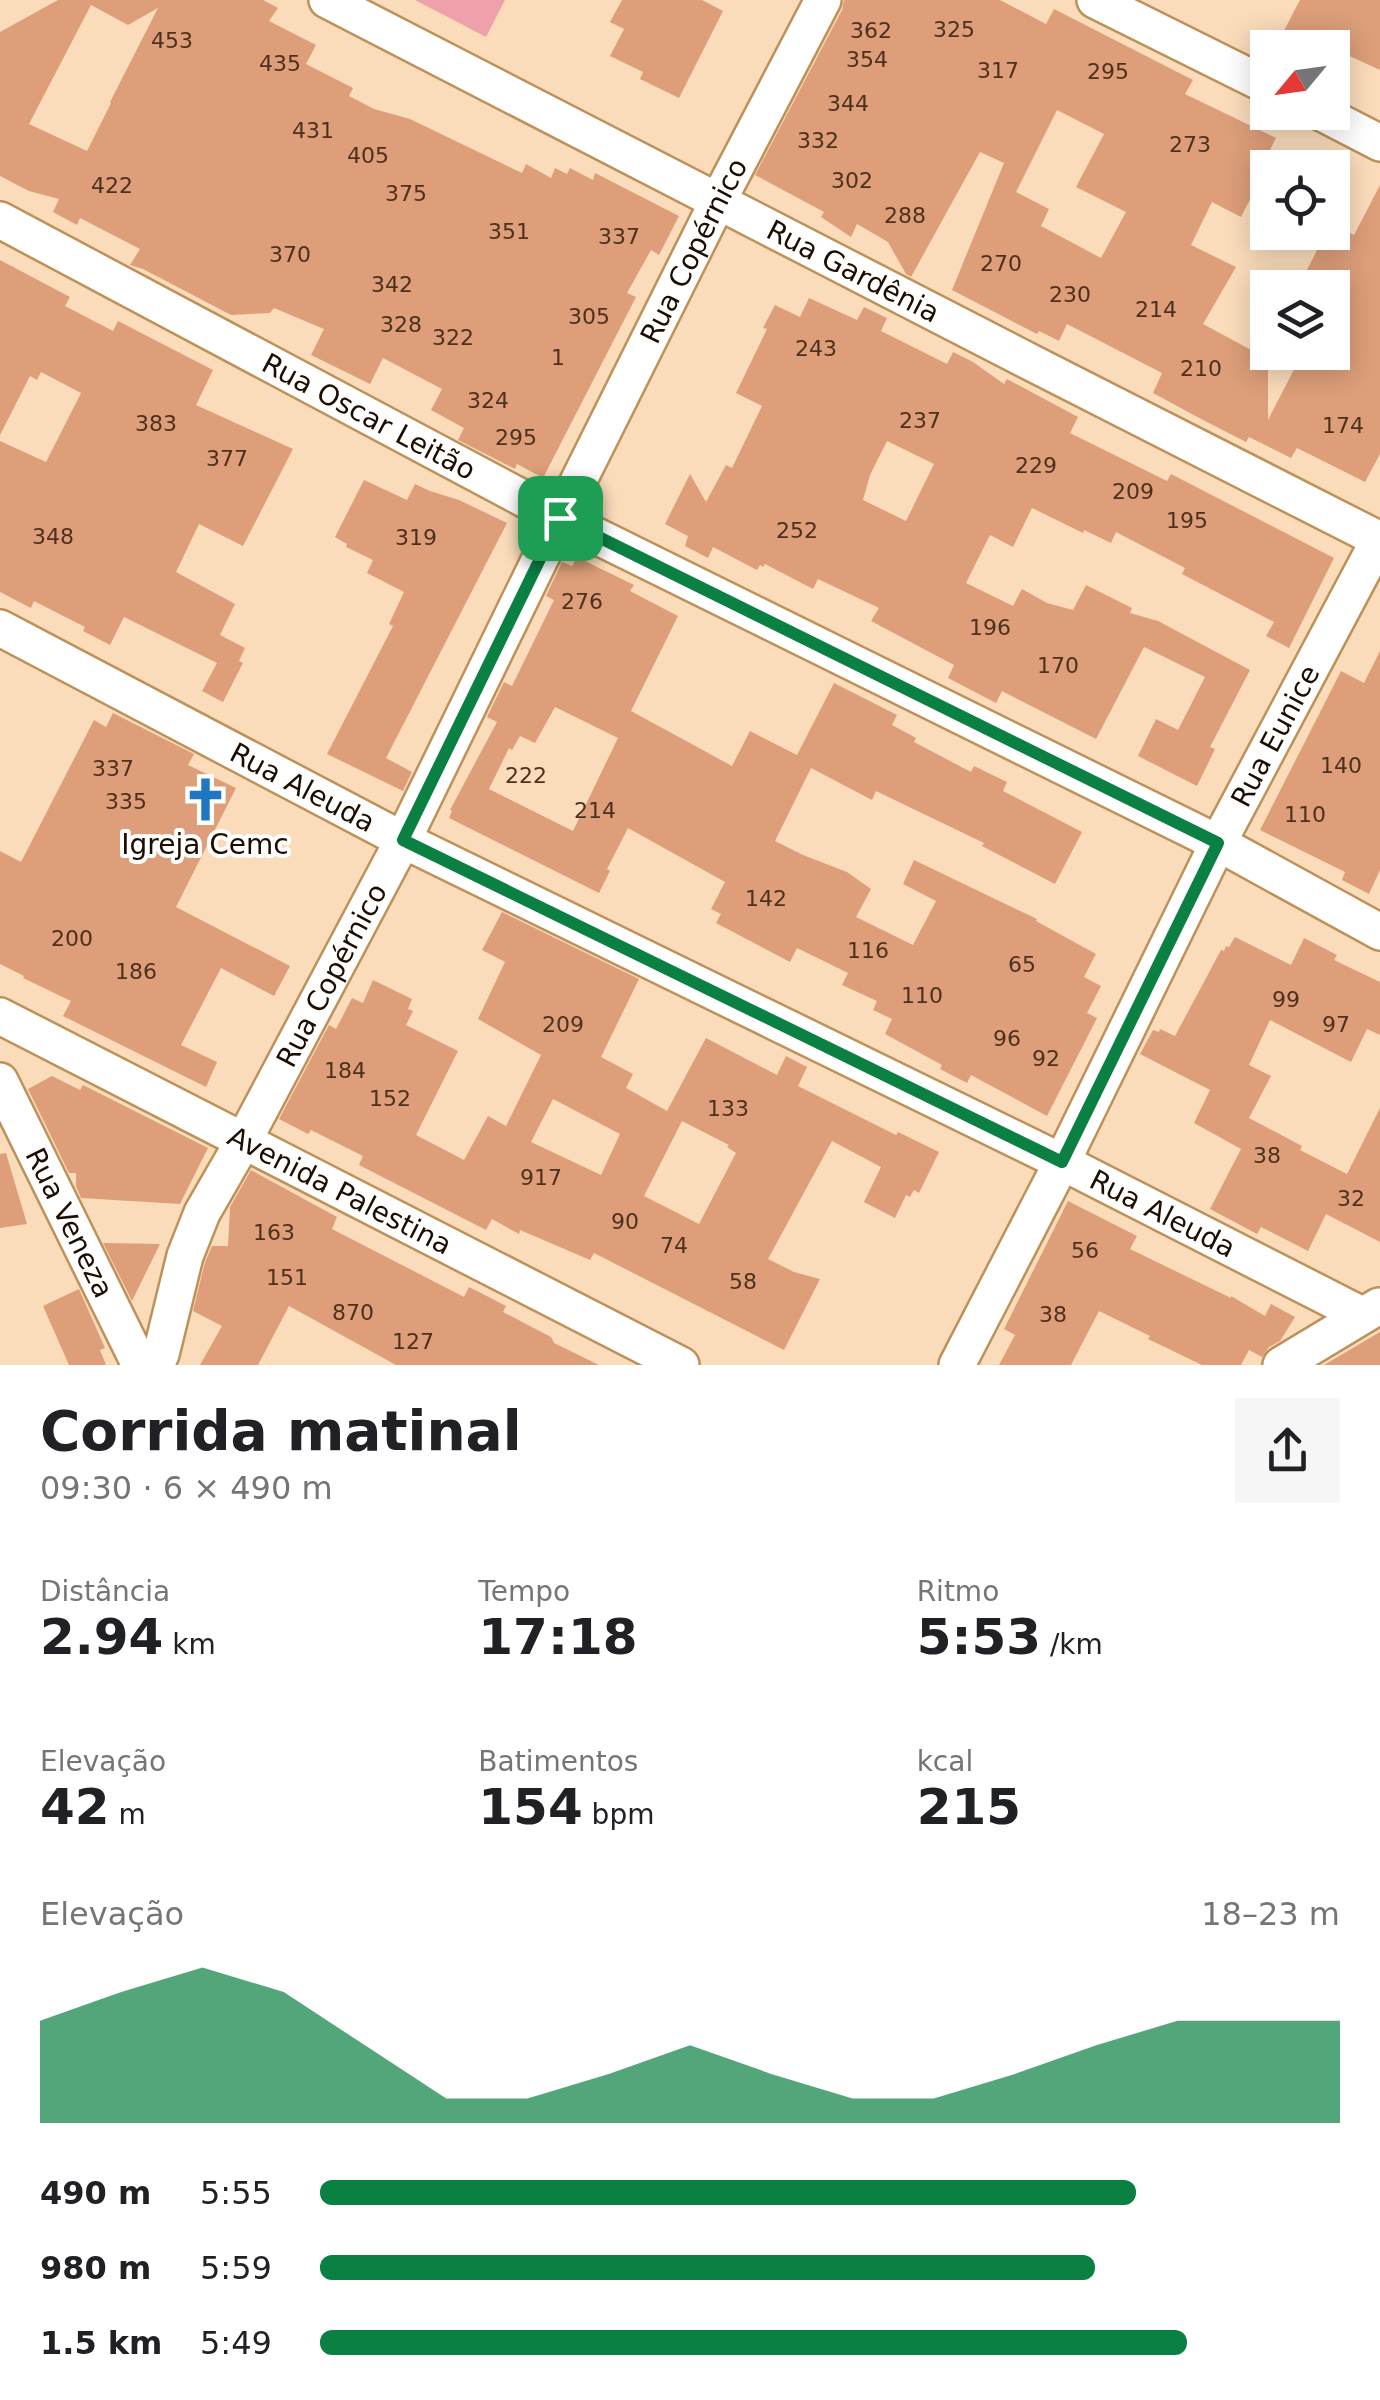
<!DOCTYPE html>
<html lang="pt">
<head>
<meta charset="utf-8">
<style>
  :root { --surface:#fff; --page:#f6f6f6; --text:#202124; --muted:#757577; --accent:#0b8043 }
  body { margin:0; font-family:"DejaVu Sans",sans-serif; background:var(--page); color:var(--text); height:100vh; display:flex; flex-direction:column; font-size:38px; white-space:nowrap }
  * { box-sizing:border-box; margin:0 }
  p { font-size:32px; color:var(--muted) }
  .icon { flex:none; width:55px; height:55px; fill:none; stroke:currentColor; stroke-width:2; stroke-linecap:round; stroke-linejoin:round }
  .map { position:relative; height:1365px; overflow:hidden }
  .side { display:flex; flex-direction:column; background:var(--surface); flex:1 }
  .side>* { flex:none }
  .needle { width:65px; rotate:241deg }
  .fabs { position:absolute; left:1250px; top:30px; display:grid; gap:20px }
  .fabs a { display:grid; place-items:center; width:100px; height:100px; border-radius:0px; background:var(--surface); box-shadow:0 5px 25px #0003; font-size:50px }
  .pin { position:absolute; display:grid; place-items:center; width:85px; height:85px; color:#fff; margin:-42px; border-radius:20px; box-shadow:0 5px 15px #0006 }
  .round { display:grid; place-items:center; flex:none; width:105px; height:105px; border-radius:0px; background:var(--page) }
  .head { display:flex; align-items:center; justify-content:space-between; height:170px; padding:0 40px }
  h1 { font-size:55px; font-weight:700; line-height:75px }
  .metrics { display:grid; grid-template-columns:repeat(3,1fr); gap:15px; height:170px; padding:10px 40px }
  .metrics div { display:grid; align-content:center }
  .metrics b { font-size:50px; font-weight:700 }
  .metrics small { font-size:28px; font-weight:400 }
  .metrics p { font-size:28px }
  .chart { height:280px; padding:20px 40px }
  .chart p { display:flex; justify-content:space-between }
  .chart svg { width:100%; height:180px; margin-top:10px; fill:var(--accent); opacity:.7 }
  ul { padding:0 40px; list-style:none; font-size:32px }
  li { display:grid; grid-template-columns:160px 120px 1fr; align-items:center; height:75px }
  li i { height:25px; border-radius:12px; background:var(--accent) }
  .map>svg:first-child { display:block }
  .green { fill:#eea1ab }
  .building { fill:#dd9e79; fill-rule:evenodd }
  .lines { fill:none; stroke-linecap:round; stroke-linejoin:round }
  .minor-casing { stroke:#be9159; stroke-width:40 }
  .minor { stroke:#fff; stroke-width:35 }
  .route-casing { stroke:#fff; stroke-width:20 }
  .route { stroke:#0b8043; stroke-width:12 }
  .labels { text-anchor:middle; stroke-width:8; stroke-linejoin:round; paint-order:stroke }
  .number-label { font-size:22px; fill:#4d311e }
  .street-label { font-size:28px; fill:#1d0d00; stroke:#fff }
  .poi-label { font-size:28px; fill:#1d0d00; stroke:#fff }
</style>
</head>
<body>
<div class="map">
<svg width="1380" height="1365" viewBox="0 0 1380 1365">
  <rect width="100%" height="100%" fill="#fadcbb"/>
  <!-- green -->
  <path class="green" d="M415,0h90l-19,37z"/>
  <!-- building -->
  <path class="building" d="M58,0h205l15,8 -9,13 47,24 -10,19 47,24 -4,8 25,13 36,10 112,54 4,-9 25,14 4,-10 12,6 3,-6 23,12 2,-7 84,43 -20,39 -8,-5 -24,43 9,4 -93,181 -26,-14 -2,5 -57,-29 6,-12 -33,-18 11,-21 -59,-31 -13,26 -59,-29 13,-26 -50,-21 -4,5 -39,2 -88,-46 -13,-4 10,-16 -60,-31 -3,7 -24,-13 6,-13 -30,-8 -29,-15v-144zM91,5l37,20 30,-17 -48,94 1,1 -24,48 -58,-27z
    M622,0h80l21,11 -44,87 -39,-19 3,-7 -33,-16 14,-27 -14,-7z
    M844,0h156l46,24 8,-15 139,71 -8,14 91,44 -16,32 4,2 -23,45 -29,-15 -21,43 45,22 -33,57 65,35v61l35,-68h29v-64h-34l28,-56h6v-8l22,11 26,-50v269l-15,28 -68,-34 -6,10 -42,-21 -3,5 -43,-22 -50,-27 9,-20 -95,-49 -8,17 -20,-10 -2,3 -85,-44 52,-127 -24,-11 -69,125 -5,-3 -18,-32 -31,-18 -6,13 -30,-20 3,-5 -69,-37 87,-165zM1057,110l47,24 -28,53 50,25 -25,46 -60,-32 8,-17 -33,-17z
    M1300,0h80v70l-48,-22h-38l-15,-8z
    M0,260l70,37 -5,9 48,25 5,-10 95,49 -17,35 97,44 -50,97 -44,-22 -23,48 59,32 -15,31 25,13 -6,13 4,2 -20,39 -21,-11 15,-28 -93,-46 -14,28 -27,-14 2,-4 -51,-26 -3,7 -31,-16v-151l46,21 35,-69 -40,-21 -4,8 -7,-4 -30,59z
    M809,298l48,22 7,-13 23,11 -6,13 66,33 6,-12 20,10 31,22 3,-5 71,38 -8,16 97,48 4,-7 163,84 -45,90 -23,-12 8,-14 -92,-48 3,-6 -69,-36 -5,11 -27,-13 -1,3 -51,-25 -19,39 -23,-12 -24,48 47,23 9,-17 25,14 26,7 13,-25 46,23 -2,5 28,8 92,49 -40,77 5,2 -18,37 -59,-30 18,-37 22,11 27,-53 -61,-30 -48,92 -94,-48 -6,12 -48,-25 6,-13 -83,-44 8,-13 -61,-29 -5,10 -48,-25 -2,3 -3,-2 -3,5 -44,-23 -5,11 -23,-12 3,-10 -23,-12 25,-50 16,28 20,-37 6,3 30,-62 -26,-13 31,-64 -4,-1 12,-23 25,12zM887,441l47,23 -28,57 -43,-21 7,-25z
    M364,480l43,20 8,-16 15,7 29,9 48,23 -121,235 26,14 -9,19 -76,-37 66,-128 -4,-2 15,-32 -37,-19 6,-13 -27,-13 1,-3 -12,-7z
    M577,557l57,28 -4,6 48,25 -47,95 101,55 18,-35 47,24 37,-72 63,32 -5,10 24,13 -2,4 57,30 3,-6 33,16 -4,9 79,41 -27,52 -73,-38 2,-3 -108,-52 -4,9 -61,-32 -36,73 28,14 44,17 24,17 -15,28 57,28 23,-44 -33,-17 11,-24 123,59 -1,2 60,33 -12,23 17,9 -14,27 10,5 -50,98 -76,-41 -4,8 -27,-14 2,-4 -57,-31 7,-15 -19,-9 4,-9 -35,-16 6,-12 -51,-25 -7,14 -74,-39 5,-9 -10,-5 14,-27 -97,-54 -21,41 3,2 -11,22 -150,-75 3,-7 -2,-1 47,-88 -10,-5 17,-35 8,4 42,-86 -8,-4 16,-34 10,4zM555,707l63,31 -45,93 -84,-42 20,-41 3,2 8,-14 15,7z
    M1380,651v219l-11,24 -27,-14 3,-8 -85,-42 81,-159 23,12z
    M113,713l81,41 -6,11 48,23 -60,119 114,59 -16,30 -53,-28 -40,77 36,17 -11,25 -143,-71 8,-15 -48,-23 1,-2 -24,-12v-113l21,11 73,-142 12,7z
    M502,912l137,67 -38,78 32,17 -7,14 41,23 39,-73 71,37 9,-19 21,11 -9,19 98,49 2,-3 41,20 -20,41 -5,-3 -4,7 -4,-2 -11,23 -31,-16 17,-35 -49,-26 -64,118 26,13 26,7 -36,71 -190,-97 -4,7 -70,-30 -1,4 -27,-15 -6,11 -127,-65 4,-9 -52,-26 -3,4 -29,-15 50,-94 7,4 16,-31 11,5 10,-23 39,19 -4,10 5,2 -7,14 52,26 -42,84 48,25 24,-44 18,10 35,-71 -63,-36 27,-57 -23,-12zM553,1099l67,35 -19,41 -70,-33zM682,1121l47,24 -2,2 9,6 -37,71 -55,-28z
    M1235,937l56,28 13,-27 33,17 -3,5 46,22v53l-13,-6 -16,33 -81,-42 -21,45 22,11 -22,42 53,28 -2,4 47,24 33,-66v134l-54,-28 -18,37 -47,-24 -4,7 -47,-25 31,-60 -47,-26 16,-33 -70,-36 13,-24 6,2 1,-3 15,7 46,-86 3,1 2,-5 3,1z
    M52,1076l28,14 3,-5 125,63 -28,56 -99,-6 -5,-12v-13h-7l-41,-84z
    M6,1153l21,71 -27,4v-74z
    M251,1170l86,47 -5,12 132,68 5,-10 14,7 23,12 -3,6 48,25 3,6 45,22h-203l-107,-59 -31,59h-58l22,-39 -29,-15 12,-49 7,-16h16l2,-39z
    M1068,1201l69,35 -7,13 101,49v-2l34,20 6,-12 24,13 -15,24 -11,6 -7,10 -13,-7 -8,15h-39l-54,-26 2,-3 -51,-25 -28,54h-72l16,-30 -11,-6z
    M103,1243l57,1 -28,57z
    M79,1289l26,59 -5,2 6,15h-37l-26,-59z
    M1380,1332v33h-56z"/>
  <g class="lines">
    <defs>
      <g id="minor">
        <path id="s1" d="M327,0l707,364 346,176"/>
        <path d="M1095,0l173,86"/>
        <path d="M1320,112l60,31"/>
        <path id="s2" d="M0,220l560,298 658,325 162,89"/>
        <path id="s3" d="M0,628l403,212 659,322 300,153"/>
        <path id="s4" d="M0,1016l681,349"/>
        <path id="s5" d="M0,1081l140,284"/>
        <path id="s6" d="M156,1365l5,-11 24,-98 17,-43 42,-73 159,-300 157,-322 158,-317 105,-201"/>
        <path id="s7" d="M957,1365l105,-203 156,-319 162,-305"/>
        <path d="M1281,1365l98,-59"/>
      </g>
    </defs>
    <!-- minor casing -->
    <use href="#minor" class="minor-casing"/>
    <!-- minor -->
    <use href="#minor" class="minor"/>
  </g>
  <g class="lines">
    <defs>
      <path id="route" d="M560,518l658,325 -156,319 -659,-322z"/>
    </defs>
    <!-- route casing -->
    <use href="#route" class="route-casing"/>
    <!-- route -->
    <use href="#route" class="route"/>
  </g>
  <!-- icons -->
  <defs>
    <symbol id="church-bare" viewBox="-9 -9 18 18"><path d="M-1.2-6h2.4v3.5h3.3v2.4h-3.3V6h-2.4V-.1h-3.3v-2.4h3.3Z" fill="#2176c4" stroke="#fff" stroke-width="2.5" paint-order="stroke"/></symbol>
  </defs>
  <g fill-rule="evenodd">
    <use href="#church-bare" x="174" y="768" width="63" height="63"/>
  </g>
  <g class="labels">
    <!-- number labels -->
    <g class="number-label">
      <text x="954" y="37">325</text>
      <text x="871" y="38">362</text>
      <text x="172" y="48">453</text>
      <text x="867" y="67">354</text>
      <text x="280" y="71">435</text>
      <text x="998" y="78">317</text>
      <text x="1108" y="79">295</text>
      <text x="848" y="111">344</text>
      <text x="313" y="138">431</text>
      <text x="818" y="148">332</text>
      <text x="1190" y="152">273</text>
      <text x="368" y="163">405</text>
      <text x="852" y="188">302</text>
      <text x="112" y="193">422</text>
      <text x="406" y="201">375</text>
      <text x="905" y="223">288</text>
      <text x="509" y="239">351</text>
      <text x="619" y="244">337</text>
      <text x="290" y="262">370</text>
      <text x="1001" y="271">270</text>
      <text x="392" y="292">342</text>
      <text x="1070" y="302">230</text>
      <text x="1156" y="317">214</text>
      <text x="589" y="324">305</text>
      <text x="401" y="332">328</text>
      <text x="453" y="345">322</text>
      <text x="816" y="356">243</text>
      <text x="558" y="365">1</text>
      <text x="1201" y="376">210</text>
      <text x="488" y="408">324</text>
      <text x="920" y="428">237</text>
      <text x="156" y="431">383</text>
      <text x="1343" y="433">174</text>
      <text x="516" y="445">295</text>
      <text x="227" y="466">377</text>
      <text x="1036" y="473">229</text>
      <text x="1133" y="499">209</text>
      <text x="1187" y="528">195</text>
      <text x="797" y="538">252</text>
      <text x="53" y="544">348</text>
      <text x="416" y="545">319</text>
      <text x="582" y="609">276</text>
      <text x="990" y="635">196</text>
      <text x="1058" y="673">170</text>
      <text x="1341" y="773">140</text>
      <text x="113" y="776">337</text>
      <text x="526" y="783">222</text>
      <text x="126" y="809">335</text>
      <text x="595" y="818">214</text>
      <text x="1305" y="822">110</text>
      <text x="766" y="906">142</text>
      <text x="72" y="946">200</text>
      <text x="868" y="958">116</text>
      <text x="1022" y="972">65</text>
      <text x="136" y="979">186</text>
      <text x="922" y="1003">110</text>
      <text x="1286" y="1007">99</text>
      <text x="563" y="1032">209</text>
      <text x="1336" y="1032">97</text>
      <text x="1007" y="1046">96</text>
      <text x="1046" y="1066">92</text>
      <text x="345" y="1078">184</text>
      <text x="390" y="1106">152</text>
      <text x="728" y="1116">133</text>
      <text x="1267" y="1163">38</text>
      <text x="541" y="1185">917</text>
      <text x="1351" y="1206">32</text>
      <text x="625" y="1229">90</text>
      <text x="274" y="1240">163</text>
      <text x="674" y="1253">74</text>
      <text x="1085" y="1258">56</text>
      <text x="287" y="1285">151</text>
      <text x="743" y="1289">58</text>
      <text x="353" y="1320">870</text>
      <text x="1053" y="1322">38</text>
      <text x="413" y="1349">127</text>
    </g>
    <!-- street labels -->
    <g class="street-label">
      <text dy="10" stroke="none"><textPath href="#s6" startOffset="1240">Rua Copérnico</textPath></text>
      <text dy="10" stroke="none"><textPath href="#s1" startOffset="592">Rua Gardênia</textPath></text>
      <text dy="10" stroke="none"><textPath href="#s2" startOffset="418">Rua Oscar Leitão</textPath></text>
      <text dy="10" stroke="none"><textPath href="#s7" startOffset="705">Rua Eunice</textPath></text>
      <text dy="10" stroke="none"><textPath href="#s3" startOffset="342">Rua Aleuda</textPath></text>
      <text dy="10" stroke="none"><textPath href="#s6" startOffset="430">Rua Copérnico</textPath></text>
      <text dy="10" stroke="none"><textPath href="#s4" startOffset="382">Avenida Palestina</textPath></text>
      <text dy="10" stroke="none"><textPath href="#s3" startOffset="1302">Rua Aleuda</textPath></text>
      <text dy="10" stroke="none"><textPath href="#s5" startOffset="158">Rua Veneza</textPath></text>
    </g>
    <!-- poi labels -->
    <g class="poi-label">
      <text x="205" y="854">Igreja Cemc</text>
    </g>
  </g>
</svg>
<div class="fabs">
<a><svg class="needle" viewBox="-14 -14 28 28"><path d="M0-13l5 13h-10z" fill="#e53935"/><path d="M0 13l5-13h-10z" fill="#757577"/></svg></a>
<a><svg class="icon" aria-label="locate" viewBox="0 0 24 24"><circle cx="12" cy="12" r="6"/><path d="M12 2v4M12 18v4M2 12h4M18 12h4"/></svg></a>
<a><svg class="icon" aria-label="layers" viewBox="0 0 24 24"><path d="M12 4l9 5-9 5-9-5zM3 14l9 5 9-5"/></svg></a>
</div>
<div class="pin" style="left:560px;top:518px;background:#1e9e55"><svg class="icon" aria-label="arrive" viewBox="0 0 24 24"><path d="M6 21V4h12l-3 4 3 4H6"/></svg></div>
</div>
<section class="side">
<div class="head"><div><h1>Corrida matinal</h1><p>09:30 · 6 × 490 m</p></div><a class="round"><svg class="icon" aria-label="share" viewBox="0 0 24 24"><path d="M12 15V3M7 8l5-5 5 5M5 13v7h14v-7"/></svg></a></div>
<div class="metrics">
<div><p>Distância</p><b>2.94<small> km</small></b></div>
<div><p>Tempo</p><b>17:18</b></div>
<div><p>Ritmo</p><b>5:53<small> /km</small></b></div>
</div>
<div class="metrics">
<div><p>Elevação</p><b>42<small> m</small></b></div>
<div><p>Batimentos</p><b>154<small> bpm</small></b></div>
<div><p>kcal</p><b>215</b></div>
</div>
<div class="chart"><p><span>Elevação</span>18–23 m</p>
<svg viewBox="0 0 160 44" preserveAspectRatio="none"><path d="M0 44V19L10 12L20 6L30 12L40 25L50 38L60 38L70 32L80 25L90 32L100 38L110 38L120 32L130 25L140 19L150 19L160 19V44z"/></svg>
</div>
<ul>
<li><b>490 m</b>5:55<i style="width:80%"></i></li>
<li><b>980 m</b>5:59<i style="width:76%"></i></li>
<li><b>1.5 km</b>5:49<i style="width:85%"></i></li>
</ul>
</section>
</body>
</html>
